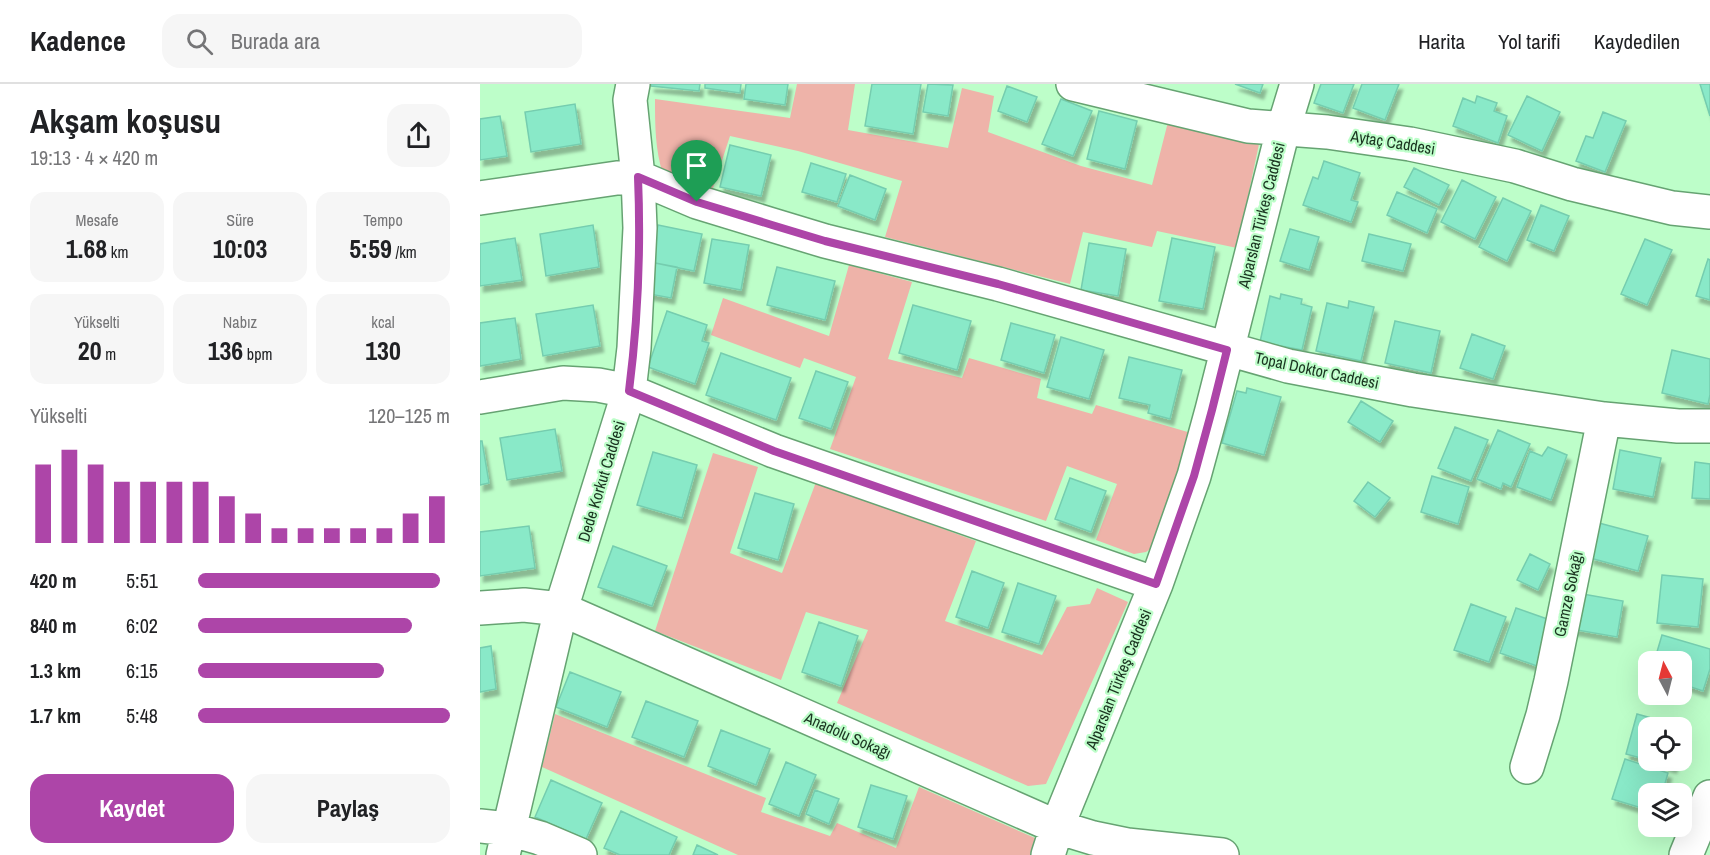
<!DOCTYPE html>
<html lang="tr">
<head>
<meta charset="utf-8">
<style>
  :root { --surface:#fff; --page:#f6f6f6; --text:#202124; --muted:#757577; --line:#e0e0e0; --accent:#ad45a8 }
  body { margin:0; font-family:"Archivo Narrow",sans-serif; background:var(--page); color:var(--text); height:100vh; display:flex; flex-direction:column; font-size:22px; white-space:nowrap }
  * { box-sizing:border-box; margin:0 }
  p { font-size:20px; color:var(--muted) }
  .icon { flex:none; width:33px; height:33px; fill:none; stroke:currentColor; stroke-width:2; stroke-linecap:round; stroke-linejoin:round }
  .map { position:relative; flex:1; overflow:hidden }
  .details { display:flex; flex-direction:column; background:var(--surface); width:480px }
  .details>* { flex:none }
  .needle { width:39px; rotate:353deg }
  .buttons { position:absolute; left:1158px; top:567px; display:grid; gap:12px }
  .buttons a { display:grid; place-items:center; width:54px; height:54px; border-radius:12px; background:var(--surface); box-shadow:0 6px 24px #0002; font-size:30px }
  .pin { position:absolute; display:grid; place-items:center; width:51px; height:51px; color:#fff; margin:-62px -26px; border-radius:50% 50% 50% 0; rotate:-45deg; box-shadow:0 0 6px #0007 }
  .pin .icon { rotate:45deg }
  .round { display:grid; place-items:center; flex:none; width:63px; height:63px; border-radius:18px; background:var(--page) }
  .headline { display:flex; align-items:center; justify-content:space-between; height:102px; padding:0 30px }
  h1 { font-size:33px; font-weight:700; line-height:45px }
  .stats { display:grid; grid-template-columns:repeat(3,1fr); gap:9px; height:102px; padding:6px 30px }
  .stats div { display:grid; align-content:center; border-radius:15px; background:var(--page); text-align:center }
  .stats b { font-size:26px; font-weight:700 }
  .stats small { font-size:16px; font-weight:400 }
  .stats p { font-size:16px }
  .chart { height:168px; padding:12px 30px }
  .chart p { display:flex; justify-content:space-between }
  .chart svg { width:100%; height:108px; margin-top:6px; stroke:var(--accent); stroke-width:6 }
  .primary-button { display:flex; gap:12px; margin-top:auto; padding:12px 30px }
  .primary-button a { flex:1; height:69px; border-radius:18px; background:var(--accent); color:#fff; font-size:24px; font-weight:700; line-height:69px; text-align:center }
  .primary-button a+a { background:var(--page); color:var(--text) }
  ul { padding:0 30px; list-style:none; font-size:20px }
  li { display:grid; grid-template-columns:96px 72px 1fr; align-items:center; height:45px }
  li i { height:15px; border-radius:8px; background:var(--accent) }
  header { display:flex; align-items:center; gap:36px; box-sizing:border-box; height:84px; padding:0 30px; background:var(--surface); border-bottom:2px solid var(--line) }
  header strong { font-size:28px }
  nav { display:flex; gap:33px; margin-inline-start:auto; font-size:21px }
  .search { width:420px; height:54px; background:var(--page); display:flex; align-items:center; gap:15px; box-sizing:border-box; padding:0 21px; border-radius:18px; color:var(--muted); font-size:22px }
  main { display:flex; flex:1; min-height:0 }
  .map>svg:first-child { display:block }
  .green { fill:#eeb3a9 }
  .building { fill:#89e9c8; stroke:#75cdaf; stroke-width:1.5; filter:url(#shadow) }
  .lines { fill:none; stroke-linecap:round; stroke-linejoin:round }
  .minor-casing { stroke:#66a372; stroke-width:36 }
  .minor { stroke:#fff; stroke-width:33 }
  .route-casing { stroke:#fff; stroke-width:12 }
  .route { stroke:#ad45a8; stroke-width:8 }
  .labels { text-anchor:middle; stroke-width:4.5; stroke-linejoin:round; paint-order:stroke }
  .street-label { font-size:16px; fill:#1a3420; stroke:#bdfec9 }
</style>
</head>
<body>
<header>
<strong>Kadence</strong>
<div class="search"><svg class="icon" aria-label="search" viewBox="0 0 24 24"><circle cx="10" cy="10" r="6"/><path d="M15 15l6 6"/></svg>Burada ara</div>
<nav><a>Harita</a><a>Yol tarifi</a><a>Kaydedilen</a></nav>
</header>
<main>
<section class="details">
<div class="headline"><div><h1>Akşam koşusu</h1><p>19:13 · 4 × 420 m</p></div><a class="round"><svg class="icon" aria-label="share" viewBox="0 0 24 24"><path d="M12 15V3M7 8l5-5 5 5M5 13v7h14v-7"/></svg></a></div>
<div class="stats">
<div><p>Mesafe</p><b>1.68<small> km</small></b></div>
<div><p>Süre</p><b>10:03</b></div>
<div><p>Tempo</p><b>5:59<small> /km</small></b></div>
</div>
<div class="stats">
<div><p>Yükselti</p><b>20<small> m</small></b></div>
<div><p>Nabız</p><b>136<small> bpm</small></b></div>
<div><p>kcal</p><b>130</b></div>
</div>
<div class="chart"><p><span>Yükselti</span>120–125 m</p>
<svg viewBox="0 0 160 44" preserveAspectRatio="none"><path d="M5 44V12M15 44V6M25 44V12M35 44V19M45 44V19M55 44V19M65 44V19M75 44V25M85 44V32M95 44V38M105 44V38M115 44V38M125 44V38M135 44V38M145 44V32M155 44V25"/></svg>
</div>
<ul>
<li><b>420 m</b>5:51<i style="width:96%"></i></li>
<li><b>840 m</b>6:02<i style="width:85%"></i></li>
<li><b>1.3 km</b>6:15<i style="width:74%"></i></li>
<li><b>1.7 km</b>5:48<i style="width:100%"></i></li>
</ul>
<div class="primary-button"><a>Kaydet</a><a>Paylaş</a></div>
</section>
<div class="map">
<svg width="1230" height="771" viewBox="0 0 1230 771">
  <defs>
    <filter id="shadow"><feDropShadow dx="3.5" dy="6" stdDeviation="1.5" flood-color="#0004"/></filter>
  </defs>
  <rect width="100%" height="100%" fill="#bdfec9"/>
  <!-- green -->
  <path class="green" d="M317,0h58l-7,46 100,18 14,-60 32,8 -6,36 93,34 71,19 17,-67 90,26 -22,104 -80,-17 -5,16 -69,-15 -13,52 -185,-47 17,-56 -104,-30 -68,-15 -17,52 -50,-14c-8,-24 -8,-49 -8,-75l135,19z
    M369,181l63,17 -24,77 74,19 7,-20 72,21 -4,19 55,16 4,-9 95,28 -37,113 -8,6 -12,2 -38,-14 21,-56 -50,-18 -21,55 -216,-72 26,-72 -52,-19 -4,10 -89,-33 12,-37 106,38z
    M233,369l45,14 -28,86 52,20 34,-91 160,59 -31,80 97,34 25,-48 23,-3 7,-16 31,14 -82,182 -18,2 -191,-83 31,-73 -62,-18 -25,68 -126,-49z
    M75,630l211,84 -5,14 69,24 7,-13 59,25 23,-61 116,51 -5,17h-292l-196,-88z"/>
  <!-- building -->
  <path class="building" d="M171,0h49l-1,7 -48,-5z
    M225,0h36l-1,9 -35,-5z
    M266,0h42l-3,21 -41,-6z
    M392,0h49l-8,50 -48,-8z
    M448,0l25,1 -5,31 -25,-4z
    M755,0h28l-3,9z
    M841,0h33l-11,29 -29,-10z
    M882,0h37l-14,36 -32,-12z
    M1220,0h10v32z
    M527,2l30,11 -10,25 -29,-11z
    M997,12l20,7 -3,8 13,5 -9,27 -45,-17 10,-28 12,5z
    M1047,12l33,16 -18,39 -34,-16z
    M581,15l31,12 -19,45 -31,-12z
    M95,20l6,40 -50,8 -6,-40z
    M619,27l38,10 -12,48 -38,-10z
    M1123,28l23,9 -21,51 -29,-11 10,-25 7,2z
    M20,32l7,40 -27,4v-41z
    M250,61l41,10 -10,41 -41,-9z
    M844,77l36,12 -9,27 7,2 -7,20 -48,-17 10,-28 5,2z
    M331,79l35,11 -9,28 -35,-10z
    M934,84l35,17 -10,20 -35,-18z
    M370,91l36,14 -11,31 -37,-14z
    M982,96l34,17 -21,42 -34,-17z
    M917,108l40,17 -10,24 -40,-18z
    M1023,114l28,13 -24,50 -28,-14z
    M1061,121l28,11 -15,35 -27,-11z
    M113,141l6,42 -53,9 -6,-42z
    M178,141l44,9 -8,37 -44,-9z
    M810,145l29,8 -10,33 -29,-9z
    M889,150l42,10 -8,27 -41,-10z
    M35,154l7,42 -42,6v-42z
    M692,154l43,9 -12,62 -44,-8z
    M232,155l37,6 -8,45 -37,-7z
    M1165,155l27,11 -25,55 -26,-11z
    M609,159l37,6 -8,47 -37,-6z
    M1228,175l2,1v40l-14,-4z
    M170,178l27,5 -6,31 -27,-5z
    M297,183l58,14 -10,39 -58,-15z
    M801,210l21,5 -1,5 11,3 -10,43 -42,-8 10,-46 10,3z
    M869,217l25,6 -13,54 -45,-10 11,-48 21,5z
    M113,221l7,41 -57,10 -7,-42z
    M433,221l58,16 -14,49 -58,-17z
    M187,227l40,14 -5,16 7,2 -14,41 -47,-17z
    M35,234l6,41 -41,7v-43z
    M915,237l45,10 -9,42 -46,-10z
    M531,239l44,12 -11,38 -43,-13z
    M992,250l33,12 -12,33 -33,-11z
    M581,253l43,13 -15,49 -42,-12z
    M1192,266l38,9v36l-2,9 -46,-11z
    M241,269l70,25 -15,42 -70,-25z
    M649,273l53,13 -12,49 -22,-6 2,-8 -31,-7z
    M336,287l32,11 -17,47 -32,-11z
    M767,304l34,9 -17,58 -42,-12 15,-52 9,2z
    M881,317l32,20 -13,21 -32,-20z
    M975,343l33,13 -17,41 -33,-13z
    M75,345l7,42 -55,9 -7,-42z
    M1018,346l32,14 -19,43 -8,-4 -2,6 -24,-10z
    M0,357h2l7,42 -9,2z
    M1068,363l19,8 -16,45 -34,-13 13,-36 12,5z
    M1140,366l41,8 -8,39 -40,-8z
    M173,368l44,13 -15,53 -45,-13z
    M1215,378l15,2v35l-18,-1z
    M952,392l37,11 -11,37 -37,-12z
    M590,394l36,13 -15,41 -36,-13z
    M888,398l22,16 -15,19 -21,-16z
    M275,409l39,11 -16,56 -40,-12z
    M1119,439l49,13 -10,35 -48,-13z
    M49,442l6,42 -55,8v-44z
    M133,462l54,20 -15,40 -54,-19z
    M1050,470l20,10 -12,26 -21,-10z
    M492,487l32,12 -16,45 -32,-11z
    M1182,491l41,4 -5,48 -41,-4z
    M538,499l38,13 -17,48 -37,-12z
    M1097,509l46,8 -6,36 -46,-8z
    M991,520l35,13 -17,45 -35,-12z
    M1036,524l37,13 -16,45 -37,-13z
    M339,538l39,14 -17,50 -39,-14z
    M1182,551l48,14v20l-7,22 -21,-7v-22h-28z
    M11,562l5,43 -16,3v-44z
    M90,588l51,20 -14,35 -51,-20z
    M166,617l52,20 -14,36 -52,-20z
    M1157,630l47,13 -2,11v-10h-34v32l-22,-6z
    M241,646l49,19 -14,36 -48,-19z
    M1145,675l43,14 -6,21h-14v16l-36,-11z
    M1170,676h25l-2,7z
    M306,678l30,13 -17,41 -30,-12z
    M71,696l51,23 -16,36 -51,-22z
    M391,701l36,11 -14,43 -35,-12z
    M335,706l24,9 -10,25 -23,-10z
    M141,727l56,26 -8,18h-49l-16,-7z
    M217,761l21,10h-25z"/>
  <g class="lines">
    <defs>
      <path id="minor" d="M593,0l175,42 79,6 83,12 105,22 57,18 100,24 38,4
        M0,114l137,-20 21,-1 59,25 75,23 53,16 173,43 290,82 125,24 191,29 74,7h32
        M0,313l83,-14 35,2 31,6 145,60 382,133
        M0,524l44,-3 37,4 496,218 36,11 34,7 95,10
        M1047,683l16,-52 8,-34 53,-262
        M0,742l29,3 31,9 40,17
        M23,771l58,-246 68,-218 5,-43 6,-120 -2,-51 -8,-77 3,-16
        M568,771l9,-28 99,-243 38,-108 18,-66 71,-280 14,-46
        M1206,771l24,-58"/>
    </defs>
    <!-- minor casing -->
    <use href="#minor" class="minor-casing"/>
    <!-- minor -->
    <use href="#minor" class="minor"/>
  </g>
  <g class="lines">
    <defs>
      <path id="route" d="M158,93l59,25 75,23 53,16 173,43 229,66 -15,60 -18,66 -38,108 -382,-133 -145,-60c9,-71 12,-142 9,-214z"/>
    </defs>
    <!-- route casing -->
    <use href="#route" class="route-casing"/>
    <!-- route -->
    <use href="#route" class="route"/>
  </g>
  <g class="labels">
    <!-- street labels -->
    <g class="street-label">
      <text transform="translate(913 58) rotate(9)" y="6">Aytaç Caddesi</text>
      <text transform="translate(781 131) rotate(-76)" y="6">Alparslan Türkeş Caddesi</text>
      <text transform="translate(837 286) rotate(12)" y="6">Topal Doktor Caddesi</text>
      <text transform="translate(121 397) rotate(-73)" y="6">Dede Korkut Caddesi</text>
      <text transform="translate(1088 510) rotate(-78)" y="6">Gamze Sokağı</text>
      <text transform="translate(638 595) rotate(-68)" y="6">Alparslan Türkeş Caddesi</text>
      <text transform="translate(368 651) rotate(24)" y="6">Anadolu Sokağı</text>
    </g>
  </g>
</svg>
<div class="buttons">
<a><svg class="needle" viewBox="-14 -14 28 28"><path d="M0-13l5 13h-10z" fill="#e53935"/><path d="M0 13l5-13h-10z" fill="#757577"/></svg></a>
<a><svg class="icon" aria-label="locate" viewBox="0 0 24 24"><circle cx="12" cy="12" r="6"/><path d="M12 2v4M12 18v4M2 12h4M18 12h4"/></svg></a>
<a><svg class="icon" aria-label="layers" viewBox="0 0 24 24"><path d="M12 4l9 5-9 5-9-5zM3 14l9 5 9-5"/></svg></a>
</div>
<div class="pin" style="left:217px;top:118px;background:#1e9e55"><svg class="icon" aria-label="arrive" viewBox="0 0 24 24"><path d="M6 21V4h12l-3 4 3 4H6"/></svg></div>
</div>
</main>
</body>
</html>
